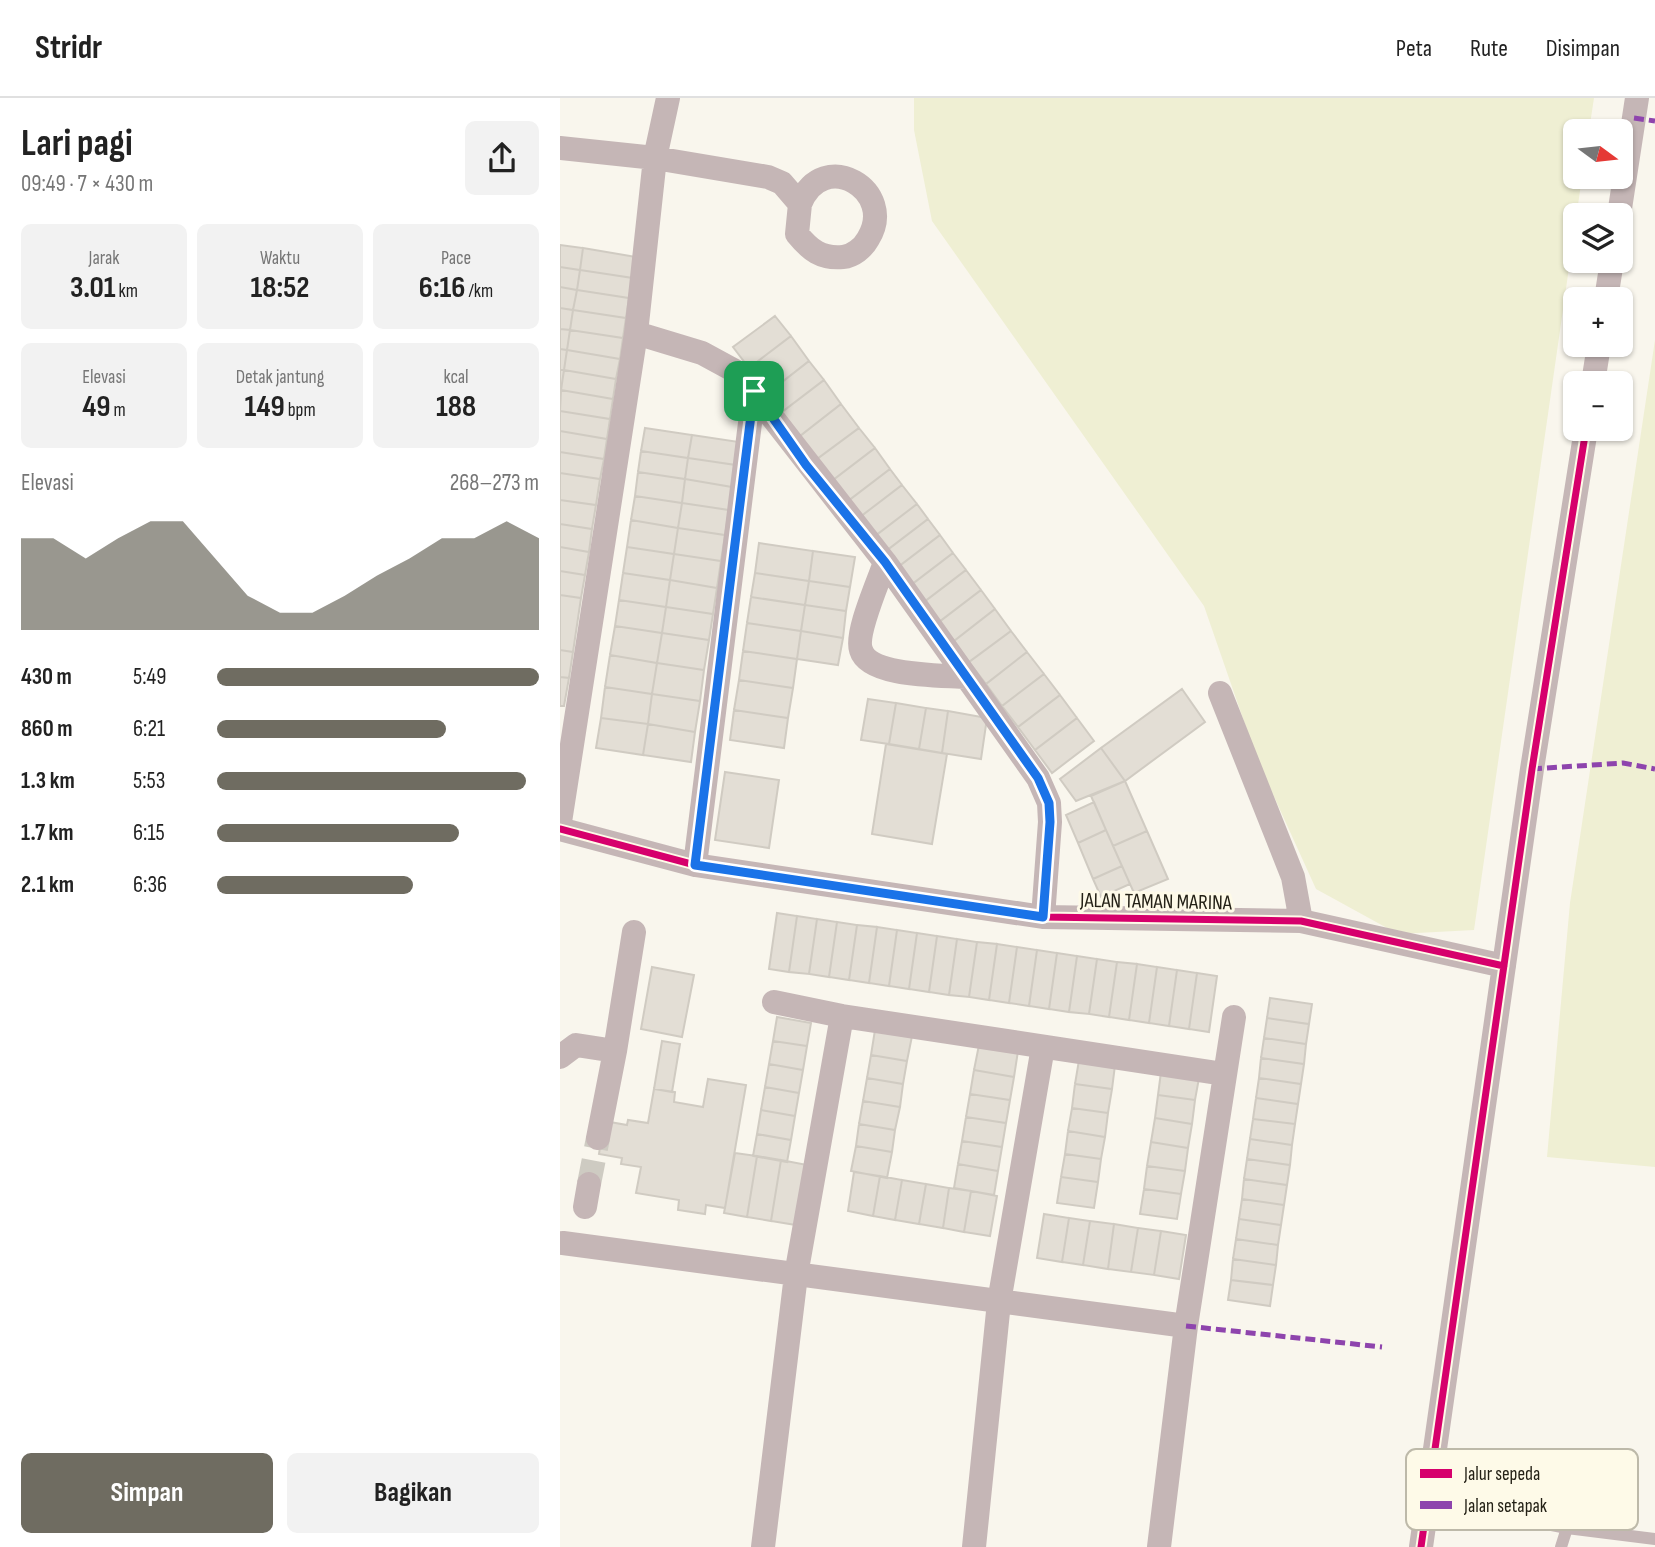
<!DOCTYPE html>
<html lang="id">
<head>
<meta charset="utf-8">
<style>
  :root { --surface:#fff; --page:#f2f2f2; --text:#222; --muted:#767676; --line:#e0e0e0; --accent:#6f6c61 }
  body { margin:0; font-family:"Sofia Sans Condensed",sans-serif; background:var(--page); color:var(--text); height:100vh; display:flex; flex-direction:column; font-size:26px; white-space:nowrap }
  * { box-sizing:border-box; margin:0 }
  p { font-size:23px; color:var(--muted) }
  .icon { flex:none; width:38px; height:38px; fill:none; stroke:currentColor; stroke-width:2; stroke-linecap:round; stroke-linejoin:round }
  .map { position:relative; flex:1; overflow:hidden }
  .details { display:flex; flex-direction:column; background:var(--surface); width:560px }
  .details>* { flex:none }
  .needle { width:46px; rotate:105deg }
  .fabs { position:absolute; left:1003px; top:21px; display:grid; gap:14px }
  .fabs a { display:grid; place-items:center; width:70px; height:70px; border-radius:10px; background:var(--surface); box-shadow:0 2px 5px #0004; font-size:35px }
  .pin { position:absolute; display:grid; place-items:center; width:60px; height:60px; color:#fff; margin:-30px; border-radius:14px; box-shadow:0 4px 10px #0006 }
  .round { display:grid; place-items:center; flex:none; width:74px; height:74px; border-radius:10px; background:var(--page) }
  .summary { display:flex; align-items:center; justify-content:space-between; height:119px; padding:0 21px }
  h1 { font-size:38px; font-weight:700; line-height:52px }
  .figures { display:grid; grid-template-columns:repeat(3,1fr); gap:10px; height:119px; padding:7px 21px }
  .figures div { display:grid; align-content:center; border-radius:10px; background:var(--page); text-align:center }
  .figures b { font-size:30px; font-weight:700 }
  .figures small { font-size:19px; font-weight:400 }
  .figures p { font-size:19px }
  .chart { height:196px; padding:14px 21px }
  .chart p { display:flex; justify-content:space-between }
  .chart svg { width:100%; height:126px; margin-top:7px; fill:var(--accent); opacity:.7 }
  .cta { display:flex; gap:14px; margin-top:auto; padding:14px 21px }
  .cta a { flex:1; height:80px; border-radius:10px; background:var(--accent); color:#fff; font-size:28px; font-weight:700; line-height:80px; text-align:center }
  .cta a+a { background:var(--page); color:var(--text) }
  ul { padding:0 21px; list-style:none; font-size:23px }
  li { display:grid; grid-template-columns:112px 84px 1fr; align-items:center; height:52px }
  li i { height:18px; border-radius:9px; background:var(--accent) }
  header { display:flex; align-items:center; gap:42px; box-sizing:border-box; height:98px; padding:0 35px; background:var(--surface); border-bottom:2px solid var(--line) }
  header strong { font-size:33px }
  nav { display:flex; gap:38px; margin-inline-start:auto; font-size:24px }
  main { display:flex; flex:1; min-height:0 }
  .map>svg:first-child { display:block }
  .green { fill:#efefd3 }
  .building { fill:#e3ded5; stroke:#d0cbc2; stroke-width:2 }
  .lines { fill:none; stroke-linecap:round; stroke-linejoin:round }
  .street-tunnel { stroke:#cecbc2; stroke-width:24; stroke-dasharray:24 12; stroke-linecap:butt }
  .lane { stroke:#c5b6b6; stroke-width:12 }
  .street { stroke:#c5b6b6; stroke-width:24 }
  .quiet { stroke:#8e44ad; stroke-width:5; stroke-dasharray:10 5; stroke-linecap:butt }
  .cycleway-casing { stroke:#fefae8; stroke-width:11 }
  .cycleway { stroke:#d6006c; stroke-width:7 }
  .route-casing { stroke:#fff; stroke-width:14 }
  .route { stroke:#1a73e8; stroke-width:9 }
  .labels { text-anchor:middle; stroke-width:6; stroke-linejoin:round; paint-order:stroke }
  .street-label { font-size:21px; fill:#242116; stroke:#fefae8 }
  .key { fill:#fefae8; stroke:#bdb9a9; stroke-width:2 }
  .key-label { font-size:19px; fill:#242116 }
</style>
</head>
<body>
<header>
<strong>Stridr</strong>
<nav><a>Peta</a><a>Rute</a><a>Disimpan</a></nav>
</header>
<main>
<section class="details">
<div class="summary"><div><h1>Lari pagi</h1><p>09:49 · 7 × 430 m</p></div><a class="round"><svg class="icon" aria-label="share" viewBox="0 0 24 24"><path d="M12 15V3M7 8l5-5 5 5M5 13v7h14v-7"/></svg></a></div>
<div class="figures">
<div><p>Jarak</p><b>3.01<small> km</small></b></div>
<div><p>Waktu</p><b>18:52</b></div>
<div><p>Pace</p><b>6:16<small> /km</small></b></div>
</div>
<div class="figures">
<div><p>Elevasi</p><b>49<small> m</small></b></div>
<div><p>Detak jantung</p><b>149<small> bpm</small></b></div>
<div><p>kcal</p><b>188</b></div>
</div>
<div class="chart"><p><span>Elevasi</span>268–273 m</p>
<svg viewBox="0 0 160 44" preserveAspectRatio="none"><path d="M0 44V12L10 12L20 19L30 12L40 6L50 6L60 19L70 32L80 38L90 38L100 32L110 25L120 19L130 12L140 12L150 6L160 12V44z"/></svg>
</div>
<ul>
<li><b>430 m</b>5:49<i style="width:100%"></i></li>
<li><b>860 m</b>6:21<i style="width:71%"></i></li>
<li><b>1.3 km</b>5:53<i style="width:96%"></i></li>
<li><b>1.7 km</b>6:15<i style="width:75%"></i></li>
<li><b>2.1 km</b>6:36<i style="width:61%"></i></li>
</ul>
<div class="cta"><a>Simpan</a><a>Bagikan</a></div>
</section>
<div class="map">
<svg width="1095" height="1449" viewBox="0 0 1095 1449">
  <rect width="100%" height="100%" fill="#f9f6ed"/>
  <!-- green -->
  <path class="green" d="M354,0h680l-5,33h-14v46h7l-108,753 -76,4 -82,-45 -59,-130 -53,-153 -272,-385 -18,-91z
    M1095,242v827l-108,-10 23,-254z"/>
  <!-- building -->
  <path class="building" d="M0,147l23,3 -3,22 -20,-3z
    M23,150l53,9 -3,21 -53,-8z
    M0,169l20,3 -3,20 -17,-3z
    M20,172l53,8 -4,20 -52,-8z
    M0,189l17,3 -4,20 -13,-2z
    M17,192l52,8 -3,20 -53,-8z
    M0,210l13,2 -3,20 -10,-1z
    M13,212l53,8 -3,20 -53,-8z
    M215,218l16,20 -42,32 -16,-21z
    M0,231l10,1 -3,20 -7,-1z
    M10,232l53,8 -3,21 -53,-9z
    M231,238l18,25 -41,32 -19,-25z
    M0,251l7,1 -3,20h-4z
    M7,252l53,9 -4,20 -52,-9z
    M249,263l15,19 -42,32 -14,-19z
    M0,272h4l-3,20h-1z
    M4,272l52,9 -3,20 -52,-9z
    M264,282l17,24 -41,32 -18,-24z
    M1,292l52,9 -3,20 -50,-8z
    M281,306l18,24 -42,31 -17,-23z
    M0,313l50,8 -3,20 -47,-8z
    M85,330l47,7 -4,23 -47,-7z
    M299,330l16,20 -42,32 -16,-21z
    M0,333l47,8 -3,20 -44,-7z
    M132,337l47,7 -3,23 -48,-7z
    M315,350l15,21 -42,32 -15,-21z
    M81,353l47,7 -3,21 -47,-7z
    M0,354l44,7 -4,20 -40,-6z
    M128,360l48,7 -4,22 -47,-8z
    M330,371l12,16 -42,32 -12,-16z
    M78,374l47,7 -3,24 -47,-7z
    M0,375l40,6 -4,26 -36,-5z
    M125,381l47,8 -3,23 -47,-7z
    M342,387l15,19 -42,32 -15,-19z
    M75,398l47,7 -4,25 -47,-8z
    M0,402l36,5 -4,24 -32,-5z
    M122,405l47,7 -4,25 -47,-7z
    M357,406l11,15 -42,32 -11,-15z
    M368,421l12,16 -42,32 -12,-16z
    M71,422l47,8 -4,26 -47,-7z
    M0,426l32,5 -3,23 -29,-5z
    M118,430l47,7 -4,26 -47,-7z
    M380,437l13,18 -42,32 -13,-18z
    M199,445l54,8 -4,30 -54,-8z
    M0,449l29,5 -4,23 -25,-4z
    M67,449l47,7 -4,26 -47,-7z
    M253,453l42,6 -5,30 -41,-6z
    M393,455l13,17 -42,32 -13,-17z
    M114,456l47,7 -4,27 -47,-8z
    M406,472l15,20 -42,32 -15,-20z
    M0,473l25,4 -4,23 -21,-3z
    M63,475l47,7 -4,27 -47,-7z
    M195,475l54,8 -4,24 -54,-8z
    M110,482l47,8 -4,26 -47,-7z
    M249,483l41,6 -4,24 -41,-6z
    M421,492l14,19 -41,32 -15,-19z
    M0,497l21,3 -8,54 -13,-2z
    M191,499l54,8 -4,26 -54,-8z
    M59,502l47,7 -4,26 -47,-7z
    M245,507l41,6 -3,27 -42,-7z
    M106,509l47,7 -4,26 -47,-7z
    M435,511l16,22 -42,31 -15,-21z
    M187,525l54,8 -4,28 -54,-8z
    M55,528l47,7 -5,30 -47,-8z
    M241,533l42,7 -5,27 -41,-6z
    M451,533l16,21 -41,32 -17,-22z
    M102,535l47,7 -5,30 -47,-7z
    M0,552l13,2 -4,26 -9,-1z
    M183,553l54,8 -4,29 -54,-8z
    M467,554l17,22 -42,32 -16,-22z
    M50,557l47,8 -5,31 -47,-7z
    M97,565l47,7 -4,31 -48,-7z
    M484,576l16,21 -42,32 -16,-21z
    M0,579l9,1 -5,28h-4z
    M179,582l54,8 -5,30 -54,-8z
    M45,589l47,7 -4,30 -47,-6z
    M622,591l23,33 -80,59 -24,-33z
    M92,596l48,7 -5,31 -47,-8z
    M500,597l17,23 -42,32 -17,-23z
    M308,601l28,4 -7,41 -28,-4z
    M336,605l30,5 -7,41 -30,-5z
    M366,610l22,3 -6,42 -23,-4z
    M174,612l54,8 -4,30 -54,-8z
    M388,613l39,7 -6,41 -39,-6z
    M41,620l47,6 -5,31 -47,-7z
    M517,620l17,23 -42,32 -17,-23z
    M88,626l47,8 -4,30 -48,-7z
    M326,646l61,10 -15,90 -60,-10z
    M541,650l24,33 -49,20 -16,-22z
    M165,674l54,8 -10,68 -54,-8z
    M565,683l22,50 -34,15 -22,-50z
    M534,704l12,28 -28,13 -12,-28z
    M546,732l16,36 -29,13 -15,-36z
    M587,733l21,48 -34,14 -21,-47z
    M562,768l8,18 -29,13 -8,-18z
    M217,815l20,3 -8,56 -20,-3z
    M237,818l20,3 -8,55 -20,-2z
    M257,821l20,3 -8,55 -20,-3z
    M277,824l20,3 -8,55 -20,-3z
    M297,827l20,2 -8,56 -20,-3z
    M317,829l20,3 -8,56 -20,-3z
    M337,832l20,3 -8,56 -20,-3z
    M357,835l20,3 -8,56 -20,-3z
    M377,838l20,3 -8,56 -20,-3z
    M397,841l20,3 -8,55 -20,-2z
    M417,844l20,2 -8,56 -20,-3z
    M437,846l20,3 -8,56 -20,-3z
    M457,849l20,3 -8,56 -20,-3z
    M477,852l20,3 -8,56 -20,-3z
    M497,855l20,3 -8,56 -20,-3z
    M517,858l20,3 -8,55 -20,-2z
    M537,861l20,3 -8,55 -20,-3z
    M557,864l20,2 -8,56 -20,-3z
    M577,866l20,3 -8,56 -20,-3z
    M92,869l42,8 -12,62 -41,-8z
    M597,869l20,3 -8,56 -20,-3z
    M617,872l20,3 -8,56 -20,-3z
    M637,875l20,3 -8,56 -20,-3z
    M710,900l42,6 -3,20 -42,-6z
    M217,919l34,6 -4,23 -34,-5z
    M707,920l42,6 -3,20 -42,-6z
    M315,932l37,6 -5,25 -36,-6z
    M704,940l42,6 -2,20 -43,-6z
    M102,943l18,3 -8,48 -18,-3z
    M213,943l34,5 -4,24 -34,-6z
    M419,947l39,6 -4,26 -40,-7z
    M311,957l36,6 -4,23 -36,-6z
    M701,960l43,6 -3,20 -42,-6z
    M519,962l36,5 -3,24 -37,-5z
    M209,966l34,6 -4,23 -34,-6z
    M414,972l40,7 -4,23 -40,-6z
    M601,974l38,6 -4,22 -37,-5z
    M307,980l36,6 -3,23 -37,-6z
    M699,980l42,6 -3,20 -42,-6z
    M148,981l38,6 -21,123 -19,-3 -1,9 -27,-4 1,-10 -43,-7 5,-26 -20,-3 1,-6 -23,-4 5,-33 23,4 1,-5 20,3 6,-34 21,3 -1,10 29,5z
    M515,986l37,5 -4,24 -36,-5z
    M205,989l34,6 -4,23 -34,-6z
    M410,996l40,6 -4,23 -40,-6z
    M598,997l37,5 -3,24 -37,-6z
    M696,1000l42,6 -3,20 -42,-5z
    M303,1003l37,6 -5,23 -36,-6z
    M512,1010l36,5 -3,24 -37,-6z
    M201,1012l34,6 -4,24 -34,-6z
    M406,1019l40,6 -4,24 -40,-6z
    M595,1020l37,6 -4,24 -37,-6z
    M693,1021l42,5 -3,21 -42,-6z
    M299,1026l36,6 -3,22 -36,-6z
    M508,1033l37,6 -4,22 -36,-5z
    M197,1036l34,6 -4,22 -34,-6z
    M690,1041l42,6 -2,20 -43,-6z
    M402,1043l40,6 -4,24 -40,-7z
    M591,1044l37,6 -3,23 -38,-5z
    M296,1048l36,6 -5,26 -36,-7z
    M175,1055l22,3 -10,61 -23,-4z
    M505,1056l36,5 -3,23 -37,-5z
    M197,1058l24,4 -10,61 -24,-4z
    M687,1061l43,6 -3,20 -43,-6z
    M221,1062l26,5 -11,60 -25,-4z
    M398,1066l40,7 -4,24 -40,-7z
    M587,1068l38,5 -4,23 -37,-5z
    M294,1074l26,4 -7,40 -25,-5z
    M320,1078l22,4 -7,40 -22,-4z
    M501,1079l37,5 -4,26 -37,-5z
    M684,1081l43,6 -3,20 -42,-6z
    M342,1082l24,4 -7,40 -24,-4z
    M366,1086l23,4 -6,40 -24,-4z
    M389,1090l22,3 -7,41 -21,-4z
    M584,1091l37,5 -4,25 -37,-5z
    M411,1093l26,5 -7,40 -26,-4z
    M682,1101l42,6 -3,20 -42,-6z
    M484,1116l25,4 -7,44 -25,-4z
    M509,1120l21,3 -7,44 -21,-3z
    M679,1121l42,6 -3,20 -42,-6z
    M530,1123l24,3 -6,45 -25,-4z
    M554,1126l24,4 -7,44 -23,-3z
    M578,1130l23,3 -7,44 -23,-3z
    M601,1133l25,4 -7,44 -25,-4z
    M676,1141l42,6 -2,20 -43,-6z
    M673,1161l43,6 -3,20 -42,-5z
    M671,1182l42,5 -3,21 -42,-6z"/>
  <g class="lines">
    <!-- street-tunnel -->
    <path class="street-tunnel" d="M29,1086l9,-46"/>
    <!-- lane -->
    <path class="lane" d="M868,1403l139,27
      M1001,1449l6,-19 88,11"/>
    <!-- street -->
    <path class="street" d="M0,50l95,10 113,19 14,6 18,21 -3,30c13,16 24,25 46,23 10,-1 20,-9 25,-18 30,-48 -45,-93 -68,-35
      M1059,117l18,-117
      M1046,201l6,-38
      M76,235l66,20 35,19 148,190 153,216 11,25 1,19 -7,95
      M1033,285l6,-38
      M325,464c-6,19 -30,71 -24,88 8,27 80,25 105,27
      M660,595l73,184 8,44
      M0,724l76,-489 19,-175 13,-60
      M0,731l135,36 348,52 258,4 203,45
      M135,767l59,-474
      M214,904l68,14 382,58
      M0,959l16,-12 39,6 19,-119
      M38,1040l17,-87
      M25,1109l4,-23
      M3,1145l623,83 48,-309
      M203,1449l33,-272 46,-259
      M414,1449l25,-245 44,-255
      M599,1449l27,-221
      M861,1449l111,-778 54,-340"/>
    <!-- quiet -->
    <path class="quiet" d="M1074,20l21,3
      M972,671l91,-6 32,6
      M626,1228l196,21"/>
    <defs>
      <path id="cycleway" d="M0,731l135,36 348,52 258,4 203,45
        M861,1449l111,-778 54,-340"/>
    </defs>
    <!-- cycleway casing -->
    <use href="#cycleway" class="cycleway-casing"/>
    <!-- cycleway -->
    <use href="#cycleway" class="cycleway"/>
  </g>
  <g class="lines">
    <defs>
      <path id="route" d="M194,293l52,74 79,97 153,216 11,25 1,19 -7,95 -348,-52z"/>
    </defs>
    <!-- route casing -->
    <use href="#route" class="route-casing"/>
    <!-- route -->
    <use href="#route" class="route"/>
  </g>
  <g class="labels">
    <!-- street labels -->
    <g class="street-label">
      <text transform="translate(596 803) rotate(1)" y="7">JALAN TAMAN MARINA</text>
    </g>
  </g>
  <!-- legend -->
  <rect x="846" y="1351" width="232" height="81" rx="10" class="key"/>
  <rect x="860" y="1371" width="32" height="9" fill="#d6006c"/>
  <rect x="860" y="1403" width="32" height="8" fill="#8e44ad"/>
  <g class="key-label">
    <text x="904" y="1382">Jalur sepeda</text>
    <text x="904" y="1414">Jalan setapak</text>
  </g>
</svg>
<div class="fabs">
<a><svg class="needle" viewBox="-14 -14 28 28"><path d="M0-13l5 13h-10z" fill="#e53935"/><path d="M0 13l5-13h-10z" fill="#767676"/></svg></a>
<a><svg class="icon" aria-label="layers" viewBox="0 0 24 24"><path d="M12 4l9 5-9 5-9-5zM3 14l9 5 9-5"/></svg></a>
<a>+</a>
<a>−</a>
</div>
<div class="pin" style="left:194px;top:293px;background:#1e9e55"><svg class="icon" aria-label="arrive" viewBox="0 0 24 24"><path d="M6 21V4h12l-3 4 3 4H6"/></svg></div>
</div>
</main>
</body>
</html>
